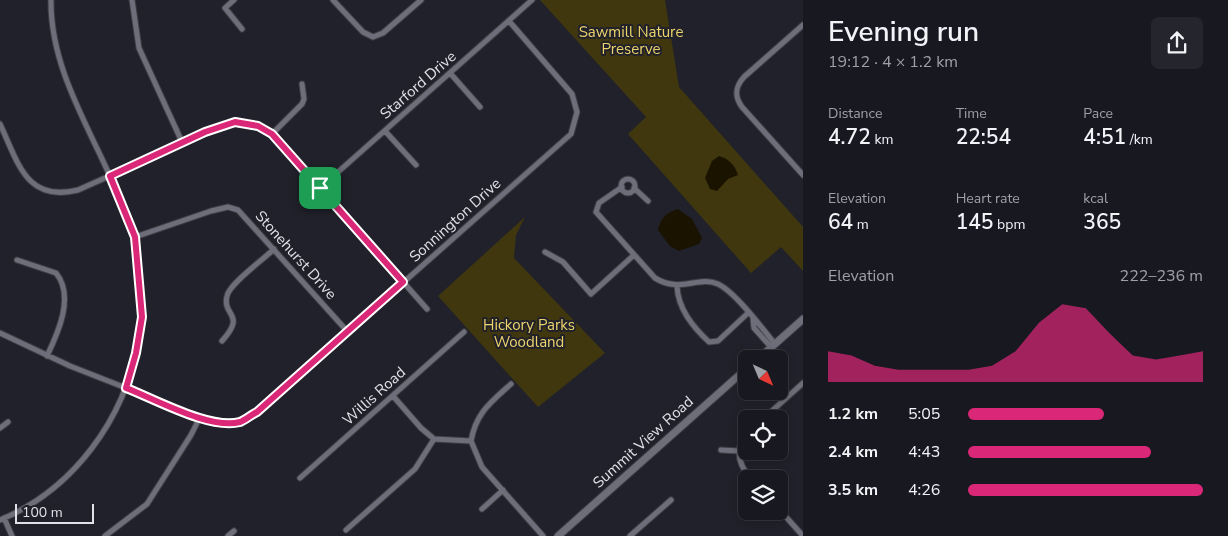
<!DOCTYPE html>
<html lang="en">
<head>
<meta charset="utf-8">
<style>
  :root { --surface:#181920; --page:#25262d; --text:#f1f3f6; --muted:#9fa0a5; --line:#36383e; --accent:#db2777 }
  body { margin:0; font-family:"Nunito Sans",sans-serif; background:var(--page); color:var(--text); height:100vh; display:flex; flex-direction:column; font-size:19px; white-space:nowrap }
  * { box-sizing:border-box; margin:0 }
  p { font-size:16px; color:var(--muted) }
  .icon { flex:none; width:28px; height:28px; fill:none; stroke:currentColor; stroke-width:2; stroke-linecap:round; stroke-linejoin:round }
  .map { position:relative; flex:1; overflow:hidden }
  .sheet { display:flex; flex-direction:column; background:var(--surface); width:425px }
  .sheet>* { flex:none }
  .needle { width:32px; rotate:136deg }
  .tools { position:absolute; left:738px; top:350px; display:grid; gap:10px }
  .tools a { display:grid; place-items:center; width:50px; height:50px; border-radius:8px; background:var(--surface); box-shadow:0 2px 8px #0003,0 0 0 1px var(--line); font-size:25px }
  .scale { position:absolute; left:15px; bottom:12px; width:79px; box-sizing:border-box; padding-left:5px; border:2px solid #e1e2e8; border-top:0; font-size:14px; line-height:18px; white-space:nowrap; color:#e1e2e8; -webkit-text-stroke:4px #20212a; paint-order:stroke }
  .pin { position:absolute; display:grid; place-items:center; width:42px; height:42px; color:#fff; margin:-21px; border-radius:10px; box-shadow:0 2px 8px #0006 }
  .round { display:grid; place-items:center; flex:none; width:52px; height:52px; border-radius:8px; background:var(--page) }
  .headline { display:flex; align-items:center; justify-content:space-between; height:85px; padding:0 25px }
  h1 { font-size:28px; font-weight:600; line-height:38px }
  .stats { display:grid; grid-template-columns:repeat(3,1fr); gap:8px; height:85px; padding:5px 25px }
  .stats div { display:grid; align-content:center }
  .stats b { font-size:21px; font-weight:600 }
  .stats small { font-size:14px; font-weight:400 }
  .stats p { font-size:14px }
  .chart { height:140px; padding:10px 25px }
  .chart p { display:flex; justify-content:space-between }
  .chart svg { width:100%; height:90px; margin-top:5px; fill:var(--accent); opacity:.7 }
  ul { padding:0 25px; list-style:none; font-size:16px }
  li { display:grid; grid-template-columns:80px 60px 1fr; align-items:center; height:38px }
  li i { height:12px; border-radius:6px; background:var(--accent) }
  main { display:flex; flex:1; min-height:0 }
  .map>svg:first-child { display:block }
  .green { fill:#40370f }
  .water { fill:#191300 }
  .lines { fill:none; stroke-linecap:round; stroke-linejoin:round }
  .street-casing { stroke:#3e3e45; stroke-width:7 }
  .secondary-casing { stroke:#3e3e45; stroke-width:9 }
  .street { stroke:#6d6e79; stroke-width:5 }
  .secondary { stroke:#6d6e79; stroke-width:7 }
  .route-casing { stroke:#fff; stroke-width:10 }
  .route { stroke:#db2777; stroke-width:6 }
  .labels { text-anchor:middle; stroke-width:4; stroke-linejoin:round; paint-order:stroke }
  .park-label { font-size:15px; fill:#ecd36c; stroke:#20212a }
  .street-label { font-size:15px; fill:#e1e2e8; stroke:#20212a }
</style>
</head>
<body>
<main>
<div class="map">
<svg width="803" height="536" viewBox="0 0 803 536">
  <rect width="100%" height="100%" fill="#20212a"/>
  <!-- green -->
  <path class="green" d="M540,0h125l14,87 124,140v44l-22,-24 -30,26 -123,-139 18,-17z
    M525,217l-9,18 -2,23 91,95 -67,54 -100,-111z"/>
  <!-- water -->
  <path class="water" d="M719,156c10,3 16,9 19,19l-10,4 -11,12 -7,-2 -5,-11 7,-17z
    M678,209l14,10 10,19 -3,6 -20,7 -9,-5 -12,-16c3,-13 8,-17 20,-21z"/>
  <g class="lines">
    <defs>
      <path id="street" d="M132,0l7,48 43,94
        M234,0l-9,8 17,21
        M333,0l30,32 10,5 10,-4 38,-33
        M803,25l-59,52c-9,10 -10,19 -2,30l61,68
        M450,73l30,34
        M0,124c18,38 26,79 78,66l144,-64c21,-6 40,-2 56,14l149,169
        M385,131l31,34
        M272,134l30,-30 2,-5 -2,-15
        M621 186a7 7 0 1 1 14 0a7 7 0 1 1-14 0Z
        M622,187l-23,16 -3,9 59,66c26,16 43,-3 63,6 17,8 44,44 57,60
        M320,188l212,-188
        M634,188l14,13
        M135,237l76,-26 17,-4 10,3 109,121
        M545,252l18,10 28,32 43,-39
        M17,260l39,13c19,23 2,60 -9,83
        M677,286c1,23 16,41 32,56l9,-1 30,-28
        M753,319l1,9 17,19
        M0,333l70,33 130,51c24,7 34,8 57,-5l314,-278 6,-22 -5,-18 -63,-73
        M222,341c25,-28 0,-24 5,-45 2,-12 37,-37 47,-47
        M393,396l28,32 13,11 37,2
        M763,419l40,-36
        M0,428l8,-6
        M746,435c-12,15 -7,30 5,44
        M471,441l11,26 61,69
        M471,441c5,-28 19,-38 40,-57
        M721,450l18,1
        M300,478l164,-146
        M482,509l21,-19
        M779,509l24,27
        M4,518l8,18
        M0,520c73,-30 125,-101 138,-178 1,-8 4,-17 4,-26 0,-15 -3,-30 -4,-45 -1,-11 -1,-23 -3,-34 -3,-12 -9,-24 -14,-35 -25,-65 -71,-129 -70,-202
        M346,530l69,-61 19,-30
        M105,536l42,-32 44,-69 9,-18
        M228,536l6,-5
        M630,536l41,-36"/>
      <path id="secondary" d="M758,359l45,-40
        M558,536l188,-167"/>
    </defs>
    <!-- street casing -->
    <use href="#street" class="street-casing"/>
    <!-- secondary casing -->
    <use href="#secondary" class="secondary-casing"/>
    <!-- street -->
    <use href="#street" class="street"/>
    <!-- secondary -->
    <use href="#secondary" class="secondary"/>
  </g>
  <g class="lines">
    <defs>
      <path id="route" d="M235,122l23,4 14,8 131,148 -146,130c-6,3 -12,8 -17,10 -30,8 -85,-23 -114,-34l10,-35 6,-36 -7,-80 -25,-61 95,-44z"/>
    </defs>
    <!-- route casing -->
    <use href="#route" class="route-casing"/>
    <!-- route -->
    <use href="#route" class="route"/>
  </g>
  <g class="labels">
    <!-- park labels -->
    <g class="park-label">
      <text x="631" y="37">Sawmill Nature<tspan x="631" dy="17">Preserve</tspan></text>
      <text x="529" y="330">Hickory Parks<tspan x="529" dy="17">Woodland</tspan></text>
    </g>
    <!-- street labels -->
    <g class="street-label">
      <text transform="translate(418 85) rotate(-41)" y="5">Starford Drive</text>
      <text transform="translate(455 220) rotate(-42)" y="5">Sonnington Drive</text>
      <text transform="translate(296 255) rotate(48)" y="5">Stonehurst Drive</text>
      <text transform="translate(374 396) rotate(-42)" y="5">Willis Road</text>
      <text transform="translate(643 442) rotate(-42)" y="5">Summit View Road</text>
    </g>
  </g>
</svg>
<div class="tools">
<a><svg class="needle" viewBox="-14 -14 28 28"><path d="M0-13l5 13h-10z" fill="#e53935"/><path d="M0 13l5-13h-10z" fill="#9fa0a5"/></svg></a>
<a><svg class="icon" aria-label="locate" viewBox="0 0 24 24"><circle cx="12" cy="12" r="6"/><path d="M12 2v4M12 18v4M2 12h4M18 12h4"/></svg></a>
<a><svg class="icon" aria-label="layers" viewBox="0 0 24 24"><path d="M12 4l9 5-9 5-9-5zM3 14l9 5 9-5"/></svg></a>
</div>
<div class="scale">100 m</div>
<div class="pin" style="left:320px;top:188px;background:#1e9e55"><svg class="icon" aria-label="arrive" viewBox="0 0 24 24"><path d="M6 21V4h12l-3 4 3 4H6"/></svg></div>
</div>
<section class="sheet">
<div class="headline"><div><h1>Evening run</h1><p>19:12 · 4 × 1.2 km</p></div><a class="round"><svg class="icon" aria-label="share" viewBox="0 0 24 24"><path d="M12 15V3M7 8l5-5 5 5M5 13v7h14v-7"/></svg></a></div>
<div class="stats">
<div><p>Distance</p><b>4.72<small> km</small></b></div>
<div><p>Time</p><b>22:54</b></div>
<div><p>Pace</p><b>4:51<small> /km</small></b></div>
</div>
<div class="stats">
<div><p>Elevation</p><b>64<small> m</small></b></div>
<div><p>Heart rate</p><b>145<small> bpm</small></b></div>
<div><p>kcal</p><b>365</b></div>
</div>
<div class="chart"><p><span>Elevation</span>222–236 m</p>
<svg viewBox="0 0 160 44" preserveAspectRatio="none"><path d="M0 44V29L10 31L20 36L30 38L40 38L50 38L60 38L70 36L80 29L90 15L100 6L110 8L120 20L130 31L140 33L150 31L160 29V44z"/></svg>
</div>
<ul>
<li><b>1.2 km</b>5:05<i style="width:58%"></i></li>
<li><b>2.4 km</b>4:43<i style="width:78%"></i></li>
<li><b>3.5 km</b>4:26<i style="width:100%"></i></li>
</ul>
</section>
</main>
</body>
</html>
